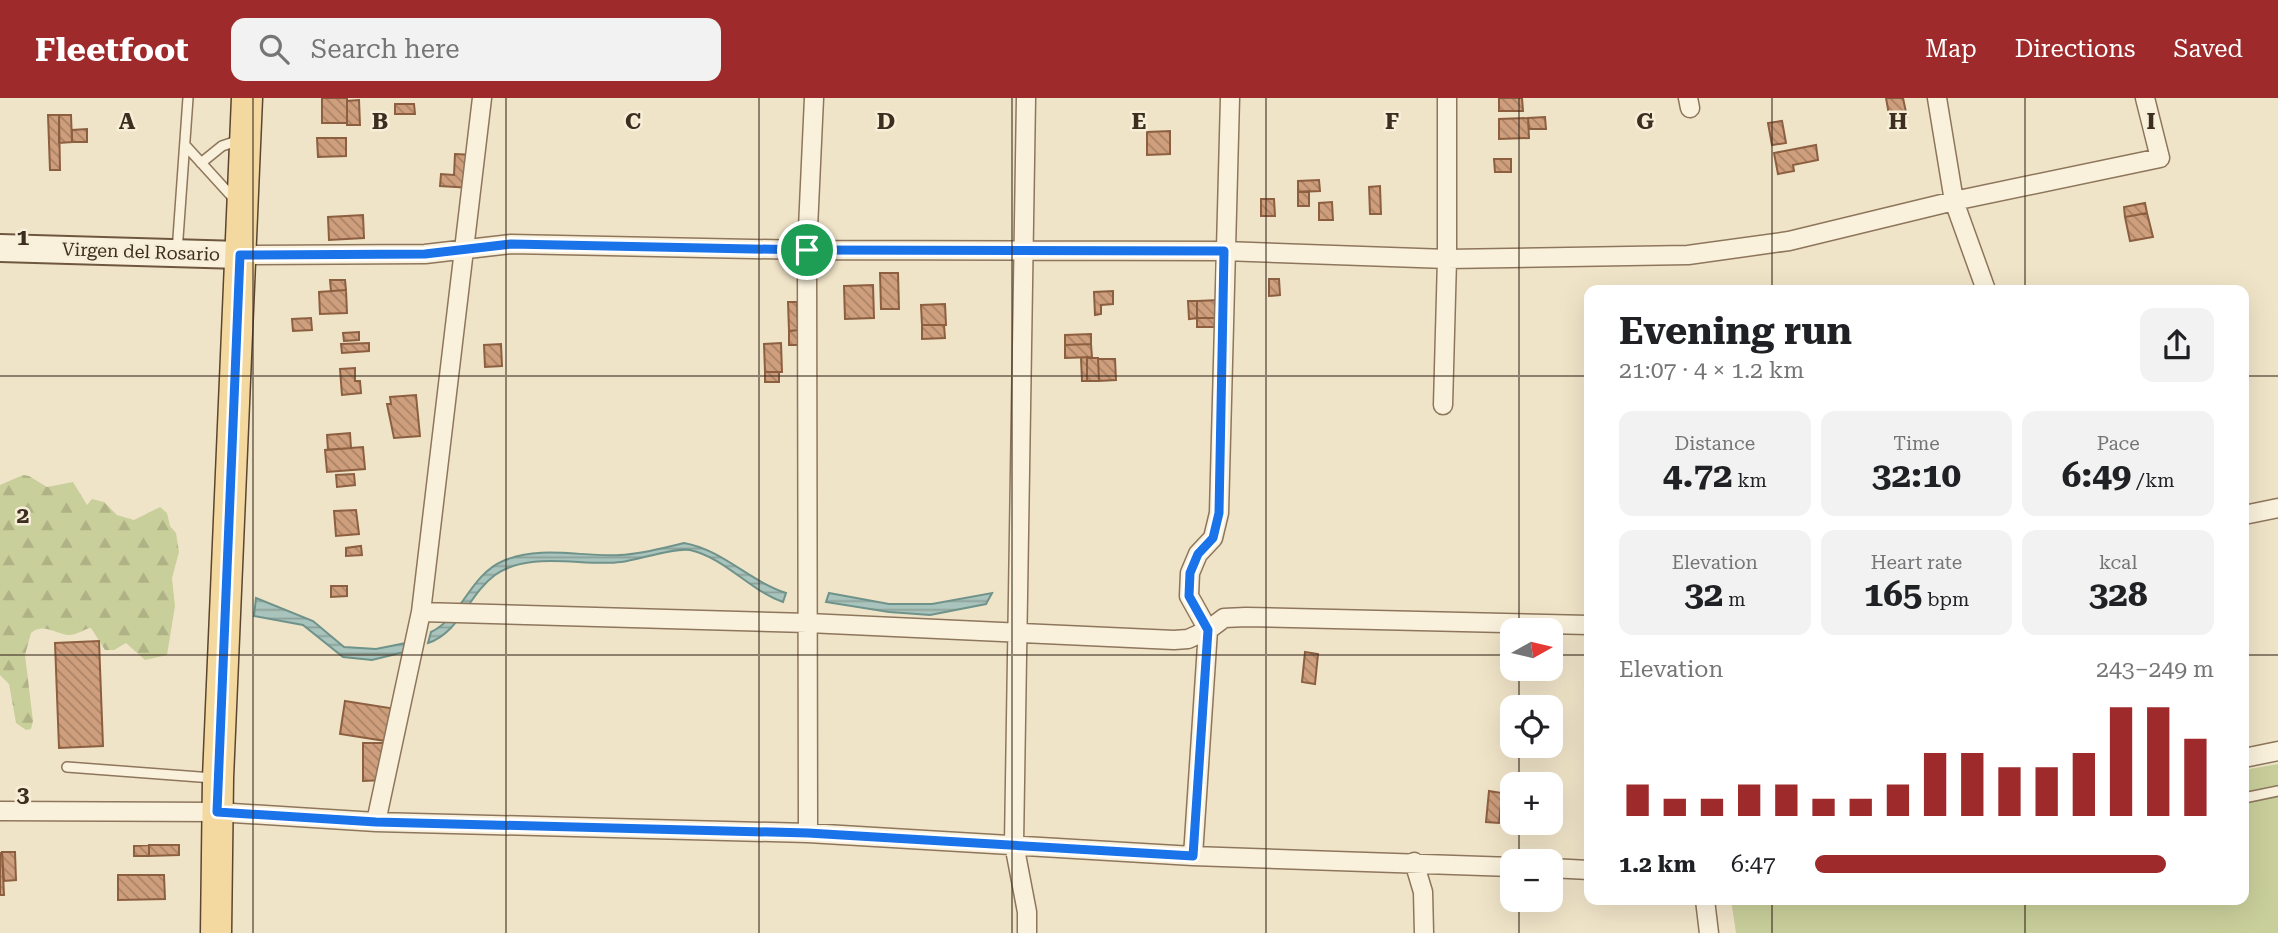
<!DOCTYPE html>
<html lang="en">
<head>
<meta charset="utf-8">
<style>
  :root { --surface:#fff; --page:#f2f2f2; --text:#202124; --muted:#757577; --accent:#9e2a2b }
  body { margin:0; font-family:"Roboto Serif",serif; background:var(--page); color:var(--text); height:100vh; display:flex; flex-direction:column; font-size:26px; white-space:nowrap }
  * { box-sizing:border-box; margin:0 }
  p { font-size:23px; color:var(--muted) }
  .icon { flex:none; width:38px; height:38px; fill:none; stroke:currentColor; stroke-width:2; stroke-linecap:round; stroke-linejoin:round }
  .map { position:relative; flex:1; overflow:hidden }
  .side { position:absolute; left:1584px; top:187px; width:665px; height:620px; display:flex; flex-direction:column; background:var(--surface); border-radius:14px; box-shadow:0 7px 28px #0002 }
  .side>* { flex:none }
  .needle { width:46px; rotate:82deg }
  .tools { position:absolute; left:1500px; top:520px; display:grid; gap:14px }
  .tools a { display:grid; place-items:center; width:63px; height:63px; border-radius:14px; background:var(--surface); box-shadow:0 7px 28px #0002; font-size:35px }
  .pin { position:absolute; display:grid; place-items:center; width:60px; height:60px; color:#fff; margin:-30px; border:4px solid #fff; border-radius:50%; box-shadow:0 2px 7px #0007 }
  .round { display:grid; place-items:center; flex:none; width:74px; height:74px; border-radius:14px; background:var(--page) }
  .summary { display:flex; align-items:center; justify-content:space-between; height:119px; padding:0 35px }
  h1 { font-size:38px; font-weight:700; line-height:52px }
  .figures { display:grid; grid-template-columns:repeat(3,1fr); gap:10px; height:119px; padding:7px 35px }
  .figures div { display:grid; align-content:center; border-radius:14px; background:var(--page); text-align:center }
  .figures b { font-size:35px; font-weight:700 }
  .figures small { font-size:19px; font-weight:400 }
  .figures p { font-size:19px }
  .chart { height:196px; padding:14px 35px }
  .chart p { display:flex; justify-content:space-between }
  .chart svg { width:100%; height:126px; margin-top:7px; stroke:var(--accent); stroke-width:6 }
  ul { padding:0 35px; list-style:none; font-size:23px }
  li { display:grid; grid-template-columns:112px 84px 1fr; align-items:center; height:52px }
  li i { height:18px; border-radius:9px; background:var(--accent) }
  header { display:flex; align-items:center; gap:42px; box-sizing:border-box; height:98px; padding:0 35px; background:var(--accent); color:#fff }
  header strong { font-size:33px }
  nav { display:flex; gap:38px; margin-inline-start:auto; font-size:24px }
  .search { width:490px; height:63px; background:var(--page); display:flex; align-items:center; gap:18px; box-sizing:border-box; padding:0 24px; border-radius:14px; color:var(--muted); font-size:26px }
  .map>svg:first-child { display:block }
  .forest { fill:url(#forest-firs) }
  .green { fill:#c9cf9b }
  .water { fill:url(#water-rules); stroke:#6f938a; stroke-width:2 }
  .building { fill:url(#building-back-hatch); stroke:#8d5f41; stroke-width:2 }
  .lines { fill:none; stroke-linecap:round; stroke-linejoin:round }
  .lane-casing { stroke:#8d765c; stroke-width:12 }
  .street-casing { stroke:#8d765c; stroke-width:21 }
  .secondary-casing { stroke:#6f573f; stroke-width:30 }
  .primary-casing { stroke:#5b4430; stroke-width:33 }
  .lane { stroke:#faf1dc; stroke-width:9 }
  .street { stroke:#faf1dc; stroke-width:18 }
  .secondary { stroke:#faf1dc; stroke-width:26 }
  .primary { stroke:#f3d9a0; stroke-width:30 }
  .route-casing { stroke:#fff; stroke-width:14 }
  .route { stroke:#1a73e8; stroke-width:9 }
  .grid { fill:none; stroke:#3d2e20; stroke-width:2; stroke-opacity:0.55 }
  .labels { text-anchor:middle; stroke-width:5; stroke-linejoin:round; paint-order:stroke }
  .street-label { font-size:18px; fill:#3d2e20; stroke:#f7eed8 }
  .grid-label { font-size:23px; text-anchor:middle; font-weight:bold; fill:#3d2e20; stroke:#f7eed8; stroke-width:5; stroke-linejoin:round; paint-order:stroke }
</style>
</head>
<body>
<header>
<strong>Fleetfoot</strong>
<div class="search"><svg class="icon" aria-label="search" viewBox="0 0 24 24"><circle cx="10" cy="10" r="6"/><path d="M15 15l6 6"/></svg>Search here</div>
<nav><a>Map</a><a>Directions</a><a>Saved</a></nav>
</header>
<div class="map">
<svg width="2278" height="835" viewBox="0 0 2278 835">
  <defs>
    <pattern id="forest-firs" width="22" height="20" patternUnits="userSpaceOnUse" patternTransform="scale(1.75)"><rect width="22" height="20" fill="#c9cf9b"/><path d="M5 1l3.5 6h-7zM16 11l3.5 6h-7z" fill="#aeb285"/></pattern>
    <pattern id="water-rules" width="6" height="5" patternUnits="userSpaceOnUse" patternTransform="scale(1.75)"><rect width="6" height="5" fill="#a9c4bc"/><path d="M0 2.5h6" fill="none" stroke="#8ba098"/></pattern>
    <pattern id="building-back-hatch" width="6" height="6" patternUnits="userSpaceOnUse" patternTransform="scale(1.75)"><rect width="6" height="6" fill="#cf9f7d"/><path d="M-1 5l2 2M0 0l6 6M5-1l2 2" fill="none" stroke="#a98266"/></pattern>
  </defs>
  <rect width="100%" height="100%" fill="#f0e4c8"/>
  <!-- forest -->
  <path class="forest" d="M23,377l6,1 18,11 26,-5 14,23 5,-6 12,3 13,13 17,5 26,-13 7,6 3,13 6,7 3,19 -7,26 3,28 -8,49 -22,5 -19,-17 -12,7h-9l-14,-22c-8,1 -13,7 -22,7 -13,-1 -26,-13 -38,-2l-6,22 8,66 -2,8 -5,1 -10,-7 -7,-39 -9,-9v-190z"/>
  <!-- green -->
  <path class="green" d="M2278,666v169h-542l-5,-33h513v-130z"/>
  <!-- water -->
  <path class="water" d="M684,445c39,7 65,38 102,50l-3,9c-34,-12 -58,-44 -93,-52 -15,-3 -52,10 -69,12 -38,5 -91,-12 -126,13 -26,19 -36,58 -67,68l3,-11c30,-14 39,-57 72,-71 38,-16 77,-4 117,-6 22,-1 43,-7 64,-12z
    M829,495l60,11h43l60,-11 -6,11 -56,11 -41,-3 -63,-10z
    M256,500l57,23 31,26 32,2 30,-6 2,8 -36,9 -29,-3 -40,-32 -49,-9z"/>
  <!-- building -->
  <path class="building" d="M322,0h25v25h-25z
    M1499,0h23l1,13h-24z
    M1886,0h17l4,19 -17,3z
    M359,2l1,25h-13v-24z
    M395,6h19l1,10h-20z
    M48,17h11l1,55h-10z
    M59,17h12l1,27 -13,1z
    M1545,19l1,12h-17l-1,-11z
    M1528,20l1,20 -30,1v-20z
    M1782,23l4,22 -14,2 -4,-22z
    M87,31v13h-15v-12z
    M1170,33v23l-23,1v-23z
    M317,40h29v18l-28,1z
    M1816,47l2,15 -25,5 1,6 -16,3 -4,-21z
    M455,56l19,1 -3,33 -31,-2 1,-12 13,1z
    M1494,61h17v13h-16z
    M1319,82l1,11 -22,1v-11z
    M1380,88l1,28h-11l-1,-27z
    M1309,93v15h-11v-14z
    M1261,101h13l1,17h-14z
    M1332,104l1,18h-14v-17z
    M2145,105l2,10 -22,4 -1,-10z
    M2147,115l6,24 -23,4 -5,-24z
    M363,117l1,23 -35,2 -1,-23z
    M880,175h18l1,36h-18z
    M1269,181h10l1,16 -11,1z
    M330,182h15l1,10 -15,1z
    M873,187l1,33 -29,1 -1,-33z
    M346,192l1,23 -27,1 -1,-22z
    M1113,193v13l-12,1v9l-6,1 -1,-23z
    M1219,202l1,18h-23v-17z
    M1188,203h9v17l-8,1z
    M788,204h9l1,28 -9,1z
    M945,206l1,21h-24l-1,-20z
    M311,220l1,12 -19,1 -1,-12z
    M1197,220h23v9h-23z
    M922,227h22l1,13 -23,1z
    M800,232l1,15h-12v-14z
    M359,234v8l-15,1 -1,-8z
    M1091,236v10l-26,1v-10z
    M369,245v8l-27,2 -1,-9z
    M781,245l1,29h-17l-1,-28z
    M501,246l1,22 -17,1 -1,-22z
    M1091,246l1,13 -27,1v-13z
    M1087,259v24h-5l-1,-23z
    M1087,260h11l1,23h-12z
    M1098,261h17l1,21 -17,1z
    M355,270v13h5l1,12 -19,2 -2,-26z
    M765,274h14v10h-14z
    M416,297l4,41 -26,2 -7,-34h4l-1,-7z
    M350,335l1,15 -23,2 -1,-15z
    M363,349l2,22 -38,3 -2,-22z
    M354,376l1,11 -18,2 -1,-12z
    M356,412l3,24 -23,2 -2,-25z
    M361,448l1,9 -16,1v-8z
    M331,488h16v10l-16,1z
    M99,543l4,105 -44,2 -4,-105z
    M1305,554l13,2 -3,30 -13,-2z
    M345,603l51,8 -4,33 -52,-8z
    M363,645h21v37l-21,1z
    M1489,693l13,2 -3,30 -13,-1z
    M149,747v11h-15v-10z
    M149,747h30v10l-30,1z
    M2,754h13l1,28 -12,1z
    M0,755h2l2,42h-4z
    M118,777h46l1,24 -47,1z"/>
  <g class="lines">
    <defs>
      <path id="lane" d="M185,47l50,55
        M201,65l21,-17 18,-6
        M177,154l11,-154
        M67,669l146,11
        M2244,700l34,-7"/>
      <path id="street" d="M1026,0l-12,746 13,68v21
        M1688,0l2,10
        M1937,0l17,103 32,89
        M240,157l185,-1 86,-10 296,6 417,1 223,8 241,-4 101,-14 165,-40 206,-43 -15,-60
        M1443,307l4,-146v-161
        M2244,417l34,-7
        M421,514l387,11 366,17 14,-1 20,-9 16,-12 22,-1 343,8
        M2244,660l34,-7
        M0,713l217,1 159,10 432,11 385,23 319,11
        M376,724l45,-210 61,-514
        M808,735l-1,-583 7,-152
        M1193,758l15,-226 -19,-34 1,-23 8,-19 15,-16 6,-25 11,-415
        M1414,764l9,30 1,41
        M1550,770l39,2
        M1705,802l4,33"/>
      <path id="secondary" d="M0,150l240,7"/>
      <path id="primary" d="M216,835l2,-155 29,-680"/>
    </defs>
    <!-- lane casing -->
    <use href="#lane" class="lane-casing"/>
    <!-- street casing -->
    <use href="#street" class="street-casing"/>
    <!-- secondary casing -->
    <use href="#secondary" class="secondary-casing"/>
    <!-- primary casing -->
    <use href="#primary" class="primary-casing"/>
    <!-- lane -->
    <use href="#lane" class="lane"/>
    <!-- street -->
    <use href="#street" class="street"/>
    <!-- secondary -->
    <use href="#secondary" class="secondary"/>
    <!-- primary -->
    <use href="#primary" class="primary"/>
  </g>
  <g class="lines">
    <defs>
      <path id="route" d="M511,146l296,6 417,1 -5,262 -6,25 -15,16 -8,19 -1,23 19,34 -15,226 -385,-23 -432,-11 -159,-10 23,-557 185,-1z"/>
    </defs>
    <!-- route casing -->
    <use href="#route" class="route-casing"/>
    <!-- route -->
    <use href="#route" class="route"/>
  </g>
  <!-- grid -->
  <path class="grid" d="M253,0v835M506,0v835M759,0v835M1012,0v835M1266,0v835M1519,0v532M1772,0v192M2025,0v192M0,278h1589M2244,278h34M0,557h1512M1550,557h39M2244,557h34M1519,570v39M1519,648v38M1519,724v39M1519,802v33M1772,802v33M2025,802v33"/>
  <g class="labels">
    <!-- street labels -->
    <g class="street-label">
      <text transform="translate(141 154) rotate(2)" y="6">Virgen del Rosario</text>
    </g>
  </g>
  <g class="grid-label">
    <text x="127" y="31">A</text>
    <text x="380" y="31">B</text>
    <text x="633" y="31">C</text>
    <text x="886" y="31">D</text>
    <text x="1139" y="31">E</text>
    <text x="1392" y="31">F</text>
    <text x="1645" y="31">G</text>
    <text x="1898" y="31">H</text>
    <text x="2151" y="31">I</text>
    <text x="23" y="147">1</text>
    <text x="23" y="425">2</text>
    <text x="23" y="704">3</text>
  </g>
</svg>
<div class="tools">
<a><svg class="needle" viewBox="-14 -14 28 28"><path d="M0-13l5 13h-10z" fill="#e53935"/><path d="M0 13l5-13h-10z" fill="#757577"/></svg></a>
<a><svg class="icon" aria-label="locate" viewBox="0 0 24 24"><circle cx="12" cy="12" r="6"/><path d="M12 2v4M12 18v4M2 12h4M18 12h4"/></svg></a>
<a>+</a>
<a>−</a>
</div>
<div class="pin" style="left:807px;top:152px;background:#1e9e55"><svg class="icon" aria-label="arrive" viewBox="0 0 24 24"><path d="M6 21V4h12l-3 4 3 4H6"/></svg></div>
<section class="side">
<div class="summary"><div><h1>Evening run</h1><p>21:07 · 4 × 1.2 km</p></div><a class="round"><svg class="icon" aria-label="share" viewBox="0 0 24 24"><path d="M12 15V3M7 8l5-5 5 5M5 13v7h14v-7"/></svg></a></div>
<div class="figures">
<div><p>Distance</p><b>4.72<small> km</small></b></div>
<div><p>Time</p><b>32:10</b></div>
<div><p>Pace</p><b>6:49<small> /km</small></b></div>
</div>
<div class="figures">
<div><p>Elevation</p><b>32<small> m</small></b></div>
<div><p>Heart rate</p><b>165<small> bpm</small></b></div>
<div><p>kcal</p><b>328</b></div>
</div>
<div class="chart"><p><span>Elevation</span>243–249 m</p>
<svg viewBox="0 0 160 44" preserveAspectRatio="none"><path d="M5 44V33M15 44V38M25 44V38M35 44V33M45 44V33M55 44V38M65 44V38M75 44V33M85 44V22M95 44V22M105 44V27M115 44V27M125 44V22M135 44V6M145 44V6M155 44V17"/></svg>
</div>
<ul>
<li><b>1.2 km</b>6:47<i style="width:88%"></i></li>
</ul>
</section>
</div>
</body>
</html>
